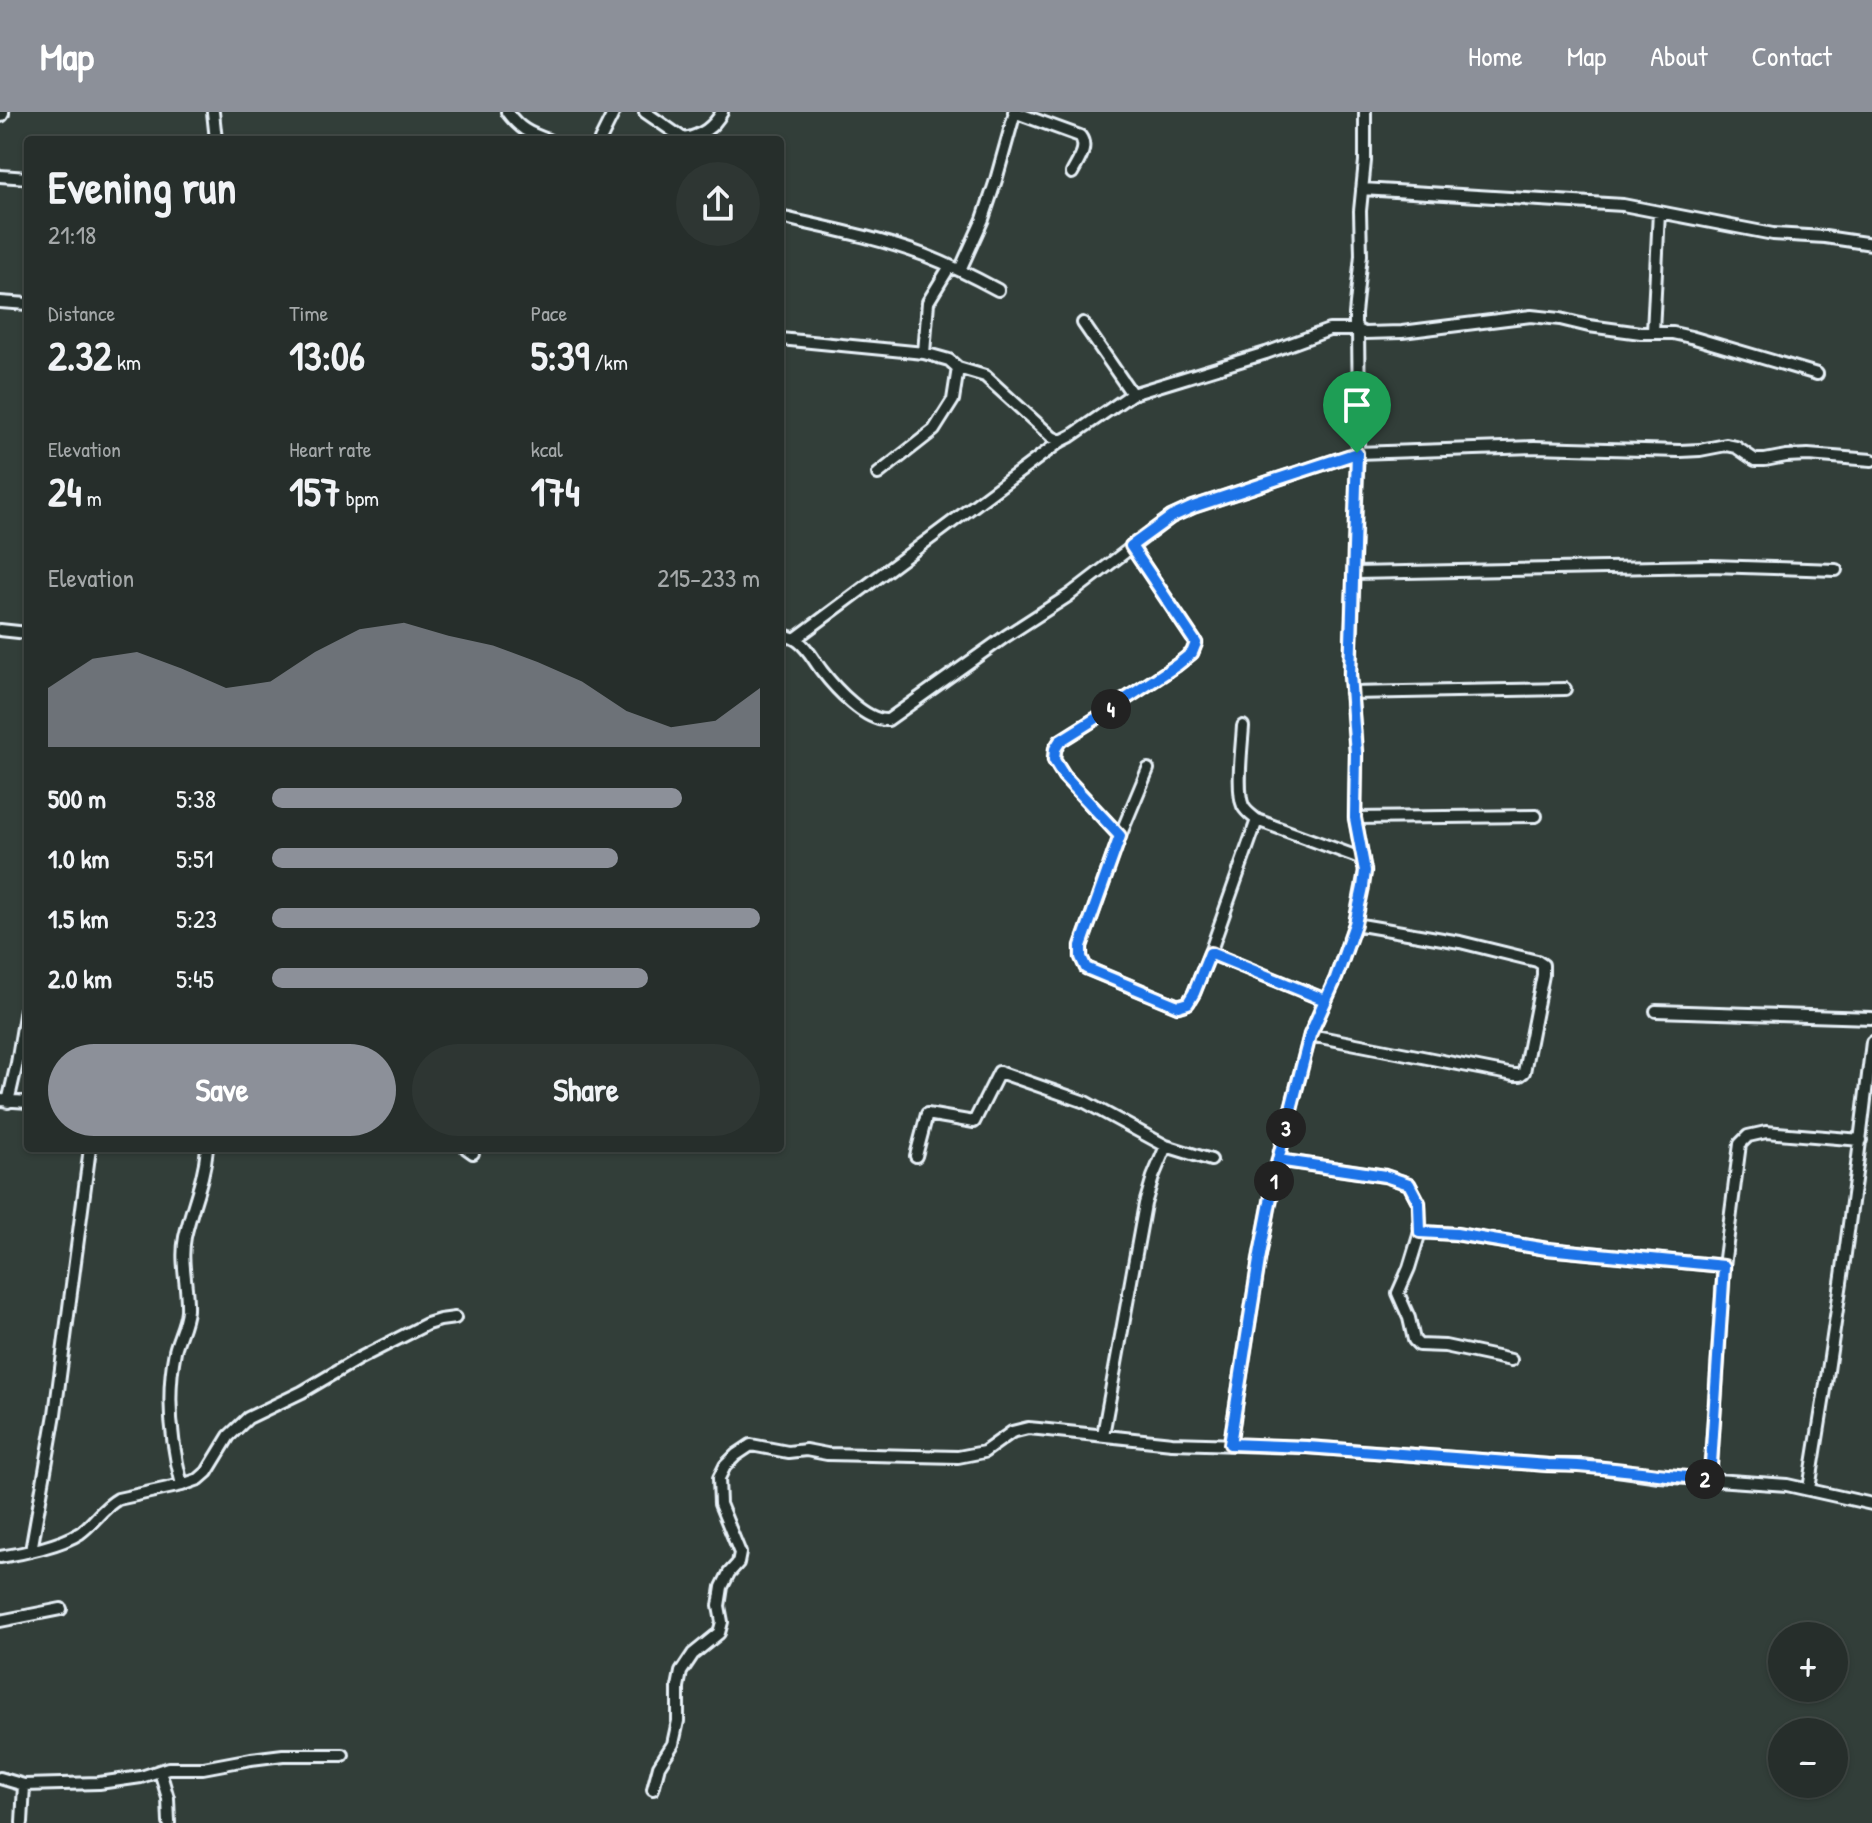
<!DOCTYPE html>
<html lang="en">
<head>
<meta charset="utf-8">
<style>
  :root { --surface:#262e2b; --page:#2e3633; --text:#f1f3f6; --muted:#a4a8a9; --line:#424a47; --accent:#8c9099 }
  body { margin:0; font-family:"Patrick Hand",sans-serif; background:var(--page); color:var(--text); height:100vh; display:flex; flex-direction:column; font-size:30px; white-space:nowrap }
  * { box-sizing:border-box; margin:0 }
  p { font-size:26px; color:var(--muted) }
  .icon { flex:none; width:44px; height:44px; fill:none; stroke:currentColor; stroke-width:2; stroke-linecap:round; stroke-linejoin:round }
  .map { position:relative; flex:1; overflow:hidden }
  .side { position:absolute; left:24px; top:24px; width:760px; height:1016px; display:flex; flex-direction:column; background:var(--surface); border-radius:8px; box-shadow:0 2px 6px #0004,0 0 0 2px var(--line) }
  .side>* { flex:none }
  .controls { position:absolute; left:1768px; top:1510px; display:grid; gap:16px }
  .controls a { display:grid; place-items:center; width:80px; height:80px; border-radius:50%; background:var(--surface); box-shadow:0 2px 6px #0004,0 0 0 2px var(--line); font-size:40px }
  .pin { position:absolute; display:grid; place-items:center; width:68px; height:68px; color:#fff; margin:-82px -34px; border-radius:50% 50% 50% 0; rotate:-45deg; box-shadow:0 0 8px #0007 }
  .pin .icon { rotate:45deg }
  .km { position:absolute; width:40px; height:40px; margin:-20px; border-radius:50%; background:#222; color:#fff; font-size:22px; line-height:40px; text-align:center }
  .round { display:grid; place-items:center; flex:none; width:84px; height:84px; border-radius:42px; background:var(--page) }
  .headline { display:flex; align-items:center; justify-content:space-between; height:136px; padding:0 24px }
  h1 { font-size:44px; font-weight:700; line-height:60px }
  .stats { display:grid; grid-template-columns:repeat(3,1fr); gap:12px; height:136px; padding:8px 24px }
  .stats div { display:grid; align-content:center }
  .stats b { font-size:40px; font-weight:700 }
  .stats small { font-size:22px; font-weight:400 }
  .stats p { font-size:22px }
  .chart { height:224px; padding:16px 24px }
  .chart p { display:flex; justify-content:space-between }
  .chart svg { width:100%; height:144px; margin-top:8px; fill:var(--accent); opacity:.7 }
  .primary-button { display:flex; gap:16px; margin-top:auto; padding:16px 24px }
  .primary-button a { flex:1; height:92px; border-radius:48px; background:var(--accent); color:#fff; font-size:32px; font-weight:700; line-height:92px; text-align:center }
  .primary-button a+a { background:var(--page); color:var(--text) }
  ul { padding:0 24px; list-style:none; font-size:26px }
  li { display:grid; grid-template-columns:128px 96px 1fr; align-items:center; height:60px }
  li i { height:20px; border-radius:10px; background:var(--accent) }
  header { display:flex; align-items:center; gap:48px; box-sizing:border-box; height:112px; padding:0 40px; background:var(--accent); color:#fff }
  header strong { font-size:38px }
  nav { display:flex; gap:44px; margin-inline-start:auto; font-size:28px }
  .map>svg:first-child { display:block }
  .lines { fill:none; stroke-linecap:round; stroke-linejoin:round }
  .minor-casing { stroke:#e8f1f8; stroke-width:16 }
  .primary-casing { stroke:#e8f1f8; stroke-width:22 }
  .minor { stroke:#26332d; stroke-width:10 }
  .primary { stroke:#26332d; stroke-width:16 }
  .route-casing { stroke:#fff; stroke-width:16 }
  .route { stroke:#1a73e8; stroke-width:10 }
</style>
</head>
<body>
<header>
<strong>Map</strong>
<nav><a>Home</a><a>Map</a><a>About</a><a>Contact</a></nav>
</header>
<div class="map">
<svg width="1872" height="1711" viewBox="0 0 1872 1711">
  <rect width="100%" height="100%" fill="#323e39"/>
  <filter id="ink" filterUnits="userSpaceOnUse"><feTurbulence type="fractalNoise" baseFrequency=".0125" numOctaves="2"/><feDisplacementMap in="SourceGraphic" scale="16" xChannelSelector="R" yChannelSelector="G"/><feConvolveMatrix kernelMatrix="1 2 1 2 8 2 1 2 1" color-interpolation-filters="sRGB"/></filter>
  <g filter="url(#ink)">
    <g class="lines">
      <defs>
        <path id="minor" d="M213,0l3,28
          M507,0c13,17 21,21 41,28
          M645,0l39,27c18,-4 29,-11 38,-27
          M1014,0l66,24c9,12 -2,25 -8,37
          M600,28l14,-28
          M0,64l28,2
          M1362,77l261,16 150,29 52,3 47,7
          M780,105c48,11 98,21 144,38 26,10 50,22 74,35
          M960,158l23,-51 13,-39 19,-68
          M0,190l28,2
          M1083,211l49,71
          M1653,220l6,-120
          M780,227l144,14 25,7 9,8 27,8 67,61 9,4 10,-5 61,-42 134,-41 63,-23h29l6,3 38,-1 129,-16 29,3 29,7 52,7h32l18,4 126,37
          M924,241l4,-51 22,-36
          M878,362l56,-44 19,-30 5,-32
          M1354,461l357,-7 125,4
          M0,518l28,3
          M780,522c6,2 13,3 18,7 11,8 16,20 24,30 13,17 44,51 66,49l118,-84 62,-40 103,-79 22,-10 164,-54 177,-6 146,4 20,-1 26,-5 10,2 19,13h10l21,-4 22,-1 64,5
          M795,527l266,-198
          M1351,581l214,-4
          M1243,614c-1,19 -7,64 0,80 3,6 8,9 14,14
          M1148,657l-28,67 -39,110v11l5,11 92,38 10,-3 6,-10 16,-40 47,-133 106,39
          M1355,706l181,-2
          M1120,724l-56,-60 -10,-16 1,-11 5,-8 40,-25 77,-51 15,-12 4,-10 -65,-97
          M1210,841l115,47
          M1656,899l216,7
          M1310,923l204,40h6l4,-3 19,-97v-10l-6,-4 -77,-19 -105,-18
          M0,988l28,2
          M8,990l9,-39 11,-66
          M466,1036l7,5
          M916,1044l11,-42 47,8 25,-50 86,30 81,44 45,14
          M1278,1048l107,16 24,8 10,19 1,29 -11,36 -11,25 11,25 5,22 5,5 26,1 66,14
          M1420,1120l36,2 91,15 177,17
          M1103,1323l42,-231 8,-27 13,-31
          M1230,1332l29,-184 19,-100 32,-125 26,-57 19,-54 10,-53 -10,-53 1,-65 -6,-78 9,-262 -1,-83 -3,-5v-11l6,-59 -1,-44 5,-50v-49
          M1710,1367l14,-213 16,-122 8,-8 18,-4 95,8
          M182,1373c-11,-43 -16,-89 -7,-134 3,-13 11,-27 12,-41 1,-24 -7,-48 -2,-73 7,-32 19,-55 22,-89
          M1809,1377c25,-149 46,-298 63,-447
          M31,1439l24,-137 35,-266
          M0,1445c21,-3 62,-12 80,-24 14,-10 22,-25 38,-34l64,-14 17,-6 8,-7 22,-36 19,-18 54,-26 56,-33 69,-35 13,-4 15,-2
          M0,1509l61,-12
          M160,1659l8,27 1,25
          M0,1666l24,7 75,-2 42,-6 27,-9h35l48,-9 32,-4h60
          M653,1677l6,-23 14,-22 5,-23v-34l3,-15 12,-18 26,-21 3,-11 -3,-16 3,-19 7,-14 9,-10 2,-10 -20,-49 -1,-26 6,-12 11,-11 15,-10 37,7 18,-2 21,4 131,3 26,-5 28,-20 16,-4 11,1 133,14 135,4 241,18h34l77,11 128,9 85,19
          M22,1711l2,-38"/>
        <path id="primary" d="M0,1v-1"/>
      </defs>
      <!-- minor casing -->
      <use href="#minor" class="minor-casing"/>
      <!-- primary casing -->
      <use href="#primary" class="primary-casing"/>
      <!-- minor -->
      <use href="#minor" class="minor"/>
      <!-- primary -->
      <use href="#primary" class="primary"/>
    </g>
  </g>
  <g class="lines" filter="url(#ink)">
    <defs>
      <path id="route" d="M1357,341l-7,222 6,78 -1,65 10,53 -2,16 -8,37 -19,54 -26,57 -32,125 -19,100 -29,184 77,3 241,18c54,0 107,10 162,14l14,-213 -177,-17 -91,-15 -36,-2 -1,-29 -10,-19 -24,-8 -107,-16 32,-125 15,-35 -115,-47 -16,40 -6,10 -10,3 -92,-38 -5,-11v-11l39,-110 -56,-60 -10,-16 1,-11 5,-8 40,-25 77,-51 15,-12 4,-10 -65,-97 40,-29 22,-10 164,-54"/>
    </defs>
    <!-- route casing -->
    <use href="#route" class="route-casing"/>
    <!-- route -->
    <use href="#route" class="route"/>
  </g>
</svg>
<div class="controls">
<a>+</a>
<a>−</a>
</div>
<div class="pin" style="left:1357px;top:341px;background:#1e9e55"><svg class="icon" aria-label="arrive" viewBox="0 0 24 24"><path d="M6 21V4h12l-3 4 3 4H6"/></svg></div>
<b class="km" style="left:1274px;top:1069px">1</b>
<b class="km" style="left:1705px;top:1367px">2</b>
<b class="km" style="left:1286px;top:1016px">3</b>
<b class="km" style="left:1111px;top:597px">4</b>
<section class="side">
<div class="headline"><div><h1>Evening run</h1><p>21:18</p></div><a class="round"><svg class="icon" aria-label="share" viewBox="0 0 24 24"><path d="M12 15V3M7 8l5-5 5 5M5 13v7h14v-7"/></svg></a></div>
<div class="stats">
<div><p>Distance</p><b>2.32<small> km</small></b></div>
<div><p>Time</p><b>13:06</b></div>
<div><p>Pace</p><b>5:39<small> /km</small></b></div>
</div>
<div class="stats">
<div><p>Elevation</p><b>24<small> m</small></b></div>
<div><p>Heart rate</p><b>157<small> bpm</small></b></div>
<div><p>kcal</p><b>174</b></div>
</div>
<div class="chart"><p><span>Elevation</span>215–233 m</p>
<svg viewBox="0 0 160 44" preserveAspectRatio="none"><path d="M0 44V26L10 17L20 15L30 20L40 26L50 24L60 15L70 8L80 6L90 10L100 13L110 18L120 24L130 33L140 38L150 36L160 26V44z"/></svg>
</div>
<ul>
<li><b>500 m</b>5:38<i style="width:84%"></i></li>
<li><b>1.0 km</b>5:51<i style="width:71%"></i></li>
<li><b>1.5 km</b>5:23<i style="width:100%"></i></li>
<li><b>2.0 km</b>5:45<i style="width:77%"></i></li>
</ul>
<div class="primary-button"><a>Save</a><a>Share</a></div>
</section>
</div>
</body>
</html>
